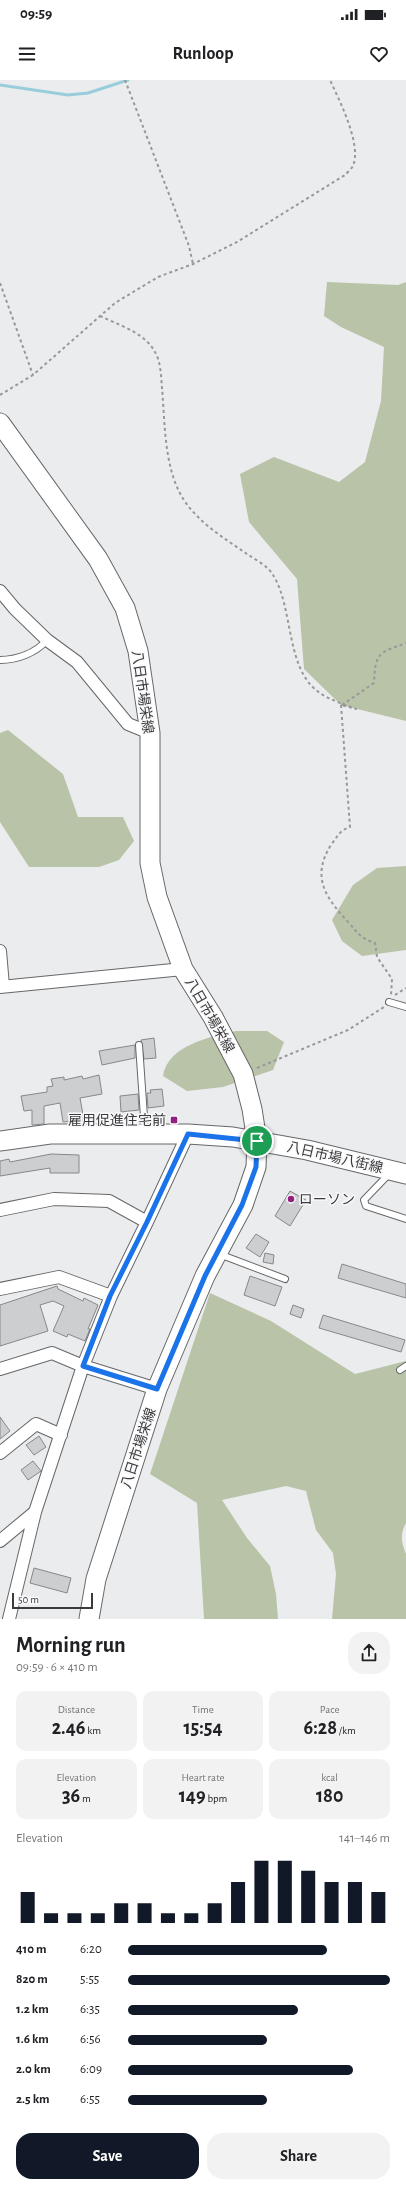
<!DOCTYPE html>
<html lang="en">
<head>
<meta charset="utf-8">
<style>
  :root { --surface:#fff; --page:#f2f2f2; --text:#202124; --muted:#757577; --accent:#111827 }
  body { margin:0; font-family:"Alegreya Sans","Noto Sans JP",sans-serif; background:var(--page); color:var(--text); height:100vh; display:flex; flex-direction:column; font-size:15px; white-space:nowrap }
  * { box-sizing:border-box; margin:0 }
  p { font-size:13px; color:var(--muted) }
  .icon { flex:none; width:22px; height:22px; fill:none; stroke:currentColor; stroke-width:2; stroke-linecap:round; stroke-linejoin:round }
  .map { position:relative; height:1539px; overflow:hidden }
  .side { display:flex; flex-direction:column; background:var(--surface); flex:1 }
  .side>* { flex:none }
  .scale { position:absolute; left:12px; bottom:10px; width:81px; box-sizing:border-box; padding-left:4px; border:2px solid #3b3b3c; border-top:0; font-size:11px; line-height:14px; white-space:nowrap; color:#3b3b3c; -webkit-text-stroke:3px #f9f9fb; paint-order:stroke }
  .pin { position:absolute; display:grid; place-items:center; width:34px; height:34px; color:#fff; margin:-17px; border:2px solid #fff; border-radius:50%; box-shadow:0 1px 4px #0007 }
  .round { display:grid; place-items:center; flex:none; width:42px; height:42px; border-radius:16px; background:var(--page) }
  .overview { display:flex; align-items:center; justify-content:space-between; height:68px; padding:0 16px }
  h1 { font-size:22px; font-weight:700; line-height:30px }
  .metrics { display:grid; grid-template-columns:repeat(3,1fr); gap:6px; height:68px; padding:4px 16px }
  .metrics div { display:grid; align-content:center; border-radius:10px; background:var(--page); text-align:center }
  .metrics b { font-size:20px; font-weight:700 }
  .metrics small { font-size:11px; font-weight:400 }
  .metrics p { font-size:11px }
  .chart { height:112px; padding:8px 16px }
  .chart p { display:flex; justify-content:space-between }
  .chart svg { width:100%; height:72px; margin-top:4px; stroke:var(--accent); stroke-width:6 }
  .button { display:flex; gap:8px; margin-top:auto; padding:8px 16px }
  .button a { flex:1; height:46px; border-radius:16px; background:var(--accent); color:#fff; font-size:16px; font-weight:700; line-height:46px; text-align:center }
  .button a+a { background:var(--page); color:var(--text) }
  ul { padding:0 16px; list-style:none; font-size:13px }
  li { display:grid; grid-template-columns:64px 48px 1fr; align-items:center; height:30px }
  li i { height:10px; border-radius:5px; background:var(--accent) }
  .status { display:flex; justify-content:space-between; align-items:center; height:28px; padding:0 20px; background:var(--surface); direction:ltr }
  .status svg { height:11px; fill:currentColor }
  header { display:flex; justify-content:space-between; align-items:center; height:52px; padding:0 16px; background:var(--surface); font-size:18px; font-weight:700 }
  .map>svg:first-child { display:block }
  .green { fill:#b8c3a8 }
  .lines { fill:none; stroke-linecap:round; stroke-linejoin:round }
  .stream { stroke:#9acddb; stroke-width:3 }
  .building { fill:#cdced0; stroke:#87888a }
  .lane-casing { stroke:#666769; stroke-width:8 }
  .street-casing { stroke:#666769; stroke-width:14 }
  .primary-casing { stroke:#666769; stroke-width:21 }
  .path { stroke:#979899; stroke-width:2; stroke-dasharray:3 3; stroke-linecap:butt }
  .lane { stroke:#fff; stroke-width:6 }
  .street { stroke:#fff; stroke-width:12 }
  .primary { stroke:#fff; stroke-width:19 }
  .route-casing { stroke:#fff; stroke-width:8 }
  .route { stroke:#1a73e8; stroke-width:5 }
  .poi-dot { fill:#912080; stroke:#f9f9fb; stroke-width:1.5 }
  .labels { text-anchor:middle; stroke-width:3; stroke-linejoin:round; paint-order:stroke }
  .street-label { font-size:14px; fill:#3b3b3c; stroke:#f9f9fb }
  .poi-label { font-size:14px; fill:#3b3b3c; stroke:#f9f9fb; text-anchor:end }
</style>
</head>
<body>
<div class="status"><b>09:59</b><svg viewBox="0 0 49 12"><path d="M0 12V9h3v3zM5 12V6h3v6zM10 12V3h3v9zM15 12V0h3v12zM26 1h20v11H26zM47 4h2v5h-2z"/></svg></div>
<header><svg class="icon" aria-label="menu" viewBox="0 0 24 24"><path d="M4 6h16M4 12h16M4 18h16"/></svg>Runloop<svg class="icon" aria-label="heart" viewBox="0 0 24 24"><path d="M12 20l-8-8c-3-5 5-10 8-4 3-6 11-1 8 4z"/></svg></header>
<div class="map">
<svg width="406" height="1539" viewBox="0 0 406 1539">
  <rect width="100%" height="100%" fill="#ebecee"/>
  <!-- green -->
  <path class="green" d="M327,202l71,3 8,-3v439l-65,-16 -37,-36 -7,-90 -48,-57 -9,-48 34,-17 65,25 26,-20 16,-61 3,-54 -43,-20 -17,-11z
    M8,650l55,44 15,43h45l11,24 -15,19 -20,7h-70l-29,-45v-89z
    M406,786v84l-44,6 -20,-15 -10,-21 21,-35 24,-17z
    M236,951h31l17,11 -11,28 -50,17 -36,4 -24,-15c5,-31 47,-39 73,-45z
    M210,1213l61,28 84,53 51,-13v162c-6,11 -5,19 0,31v65h-74l4,-45 -3,-21 -17,-23 -10,-39 -20,-5 -64,14 25,38 23,28 6,28 2,25h-74l-7,-116 -47,-29z"/>
  <g class="lines">
    <!-- stream -->
    <path class="stream" d="M0,5l68,10 20,-2 40,-13"/>
  </g>
  <!-- building -->
  <path class="building" d="M154,958l2,20 -12,1 -3,-19z
    M135,965v13l-33,7 -3,-14z
    M99,995l3,19 -22,4 4,22 -21,2 -3,-19 -16,3v18l-12,1v-15l-8,1 -3,-15 26,-4v-5l6,-1 -2,-7 13,-2v3l18,-4 1,3z
    M162,1009l2,17 -16,2 -1,-15h4l-1,-3z
    M138,1014l1,16 -18,2 -1,-16z
    M51,1074l28,1v18h-29v-5l-50,8v-15l9,-2 1,3z
    M290,1111l16,9 -16,26 -15,-10z
    M256,1154l13,8 -9,15 -14,-9z
    M265,1173l9,2 -1,9 -10,-2z
    M342,1184l64,20v14l-68,-20z
    M250,1196l32,11 -7,19 -31,-11z
    M57,1206l1,3 25,12 1,-3 14,7 -10,24h2l-5,12 -17,-7 -1,3 -14,-6 11,-25 -11,-5 -13,4 8,26 -48,15v-41z
    M293,1225l11,4 -3,9 -11,-4z
    M323,1235l82,25 -4,12 -82,-24z
    M0,1337l10,14 -10,8z
    M39,1356l7,11 -12,8 -8,-10z
    M33,1381l8,10 -13,9 -7,-10z
    M34,1488l37,10 -4,15 -37,-10z"/>
  <g class="lines">
    <defs>
      <path id="lane" d="M0,580c17,0 36,-7 47,-20
        M389,922l17,5
        M139,965l6,86
        M389,1094l-25,26 2,6 40,13
        M219,1174l66,25
        M400,1290l6,-4"/>
      <path id="street" d="M0,511l15,18 32,31 30,22 51,62 22,9
        M0,871l3,35
        M0,907l183,-18
        M0,1130l54,-11 55,2 38,21
        M0,1209l59,-12 52,19
        M0,1289l52,-16 31,13 74,23
        M0,1373l36,-29 25,11
        M0,1461l35,-29
        M9,1539l26,-107 48,-146 28,-70 36,-74 41,-88"/>
      <path id="primary" d="M0,343l98,136 27,49 13,43 12,82v130l7,34 26,72 30,48 30,57 9,35 5,32 -1,26 -13,38 -38,71 -48,113 -61,190 -7,40
        M0,1061l50,-7h138l45,3 74,13 99,24"/>
    </defs>
    <!-- lane casing -->
    <use href="#lane" class="lane-casing"/>
    <!-- street casing -->
    <use href="#street" class="street-casing"/>
    <!-- primary casing -->
    <use href="#primary" class="primary-casing"/>
    <!-- path -->
    <path class="path" d="M125,0l64,166 4,18
      M0,203l33,92
      M100,236c19,9 45,17 55,36 6,10 6,25 7,36 3,35 2,78 20,109 15,25 42,41 65,57 9,6 21,12 26,21 21,33 12,95 47,118 10,7 23,11 36,16l-15,-4
      M0,315l33,-20 82,-72 43,-26 35,-13 44,-22 108,-67c2,-2 6,-6 8,-9 9,-22 -14,-66 -23,-86
      M341,625l9,122c-10,3 -13,10 -19,18 -21,33 -4,54 18,78 10,11 11,15 26,20l2,14 15,22 -1,16
      M342,625l32,-22c1,-31 5,-30 32,-40
      M395,915l11,-7
      M257,988l91,-38 36,-23"/>
    <!-- lane -->
    <use href="#lane" class="lane"/>
    <!-- street -->
    <use href="#street" class="street"/>
    <!-- primary -->
    <use href="#primary" class="primary"/>
  </g>
  <g class="lines">
    <defs>
      <path id="route" d="M188,1054l69,7 -1,26 -14,38 -37,71 -48,113 -74,-23 27,-70 37,-74z"/>
    </defs>
    <!-- route casing -->
    <use href="#route" class="route-casing"/>
    <!-- route -->
    <use href="#route" class="route"/>
  </g>
  <!-- markers -->
  <g class="poi-dot">
    <rect x="170" y="1036" width="8" height="8" rx="2"/>
    <circle cx="291" cy="1119" r="4"/>
  </g>
  <g class="labels">
    <!-- street labels -->
    <g class="street-label">
      <text transform="translate(143 612) rotate(82)" y="5">八日市場栄線</text>
      <text transform="translate(210 935) rotate(60)" y="5">八日市場栄線</text>
      <text transform="translate(335 1077) rotate(13)" y="5">八日市場八街線</text>
      <text transform="translate(138 1368) rotate(-72)" y="5">八日市場栄線</text>
    </g>
    <!-- poi labels -->
    <g class="poi-label">
      <text x="166" y="1045">雇用促進住宅前</text>
      <text x="299" y="1124" text-anchor="start">ローソン</text>
    </g>
  </g>
</svg>
<div class="scale">50 m</div>
<div class="pin" style="left:257px;top:1061px;background:#1e9e55"><svg class="icon" aria-label="arrive" viewBox="0 0 24 24"><path d="M6 21V4h12l-3 4 3 4H6"/></svg></div>
</div>
<section class="side">
<div class="overview"><div><h1>Morning run</h1><p>09:59 · 6 × 410 m</p></div><a class="round"><svg class="icon" aria-label="share" viewBox="0 0 24 24"><path d="M12 15V3M7 8l5-5 5 5M5 13v7h14v-7"/></svg></a></div>
<div class="metrics">
<div><p>Distance</p><b>2.46<small> km</small></b></div>
<div><p>Time</p><b>15:54</b></div>
<div><p>Pace</p><b>6:28<small> /km</small></b></div>
</div>
<div class="metrics">
<div><p>Elevation</p><b>36<small> m</small></b></div>
<div><p>Heart rate</p><b>149<small> bpm</small></b></div>
<div><p>kcal</p><b>180</b></div>
</div>
<div class="chart"><p><span>Elevation</span>141–146 m</p>
<svg viewBox="0 0 160 44" preserveAspectRatio="none"><path d="M5 44V25M15 44V38M25 44V38M35 44V38M45 44V32M55 44V32M65 44V38M75 44V38M85 44V32M95 44V19M105 44V6M115 44V6M125 44V12M135 44V19M145 44V19M155 44V25"/></svg>
</div>
<ul>
<li><b>410 m</b>6:20<i style="width:76%"></i></li>
<li><b>820 m</b>5:55<i style="width:100%"></i></li>
<li><b>1.2 km</b>6:35<i style="width:65%"></i></li>
<li><b>1.6 km</b>6:56<i style="width:53%"></i></li>
<li><b>2.0 km</b>6:09<i style="width:86%"></i></li>
<li><b>2.5 km</b>6:55<i style="width:53%"></i></li>
</ul>
<div class="button"><a>Save</a><a>Share</a></div>
</section>
</body>
</html>
